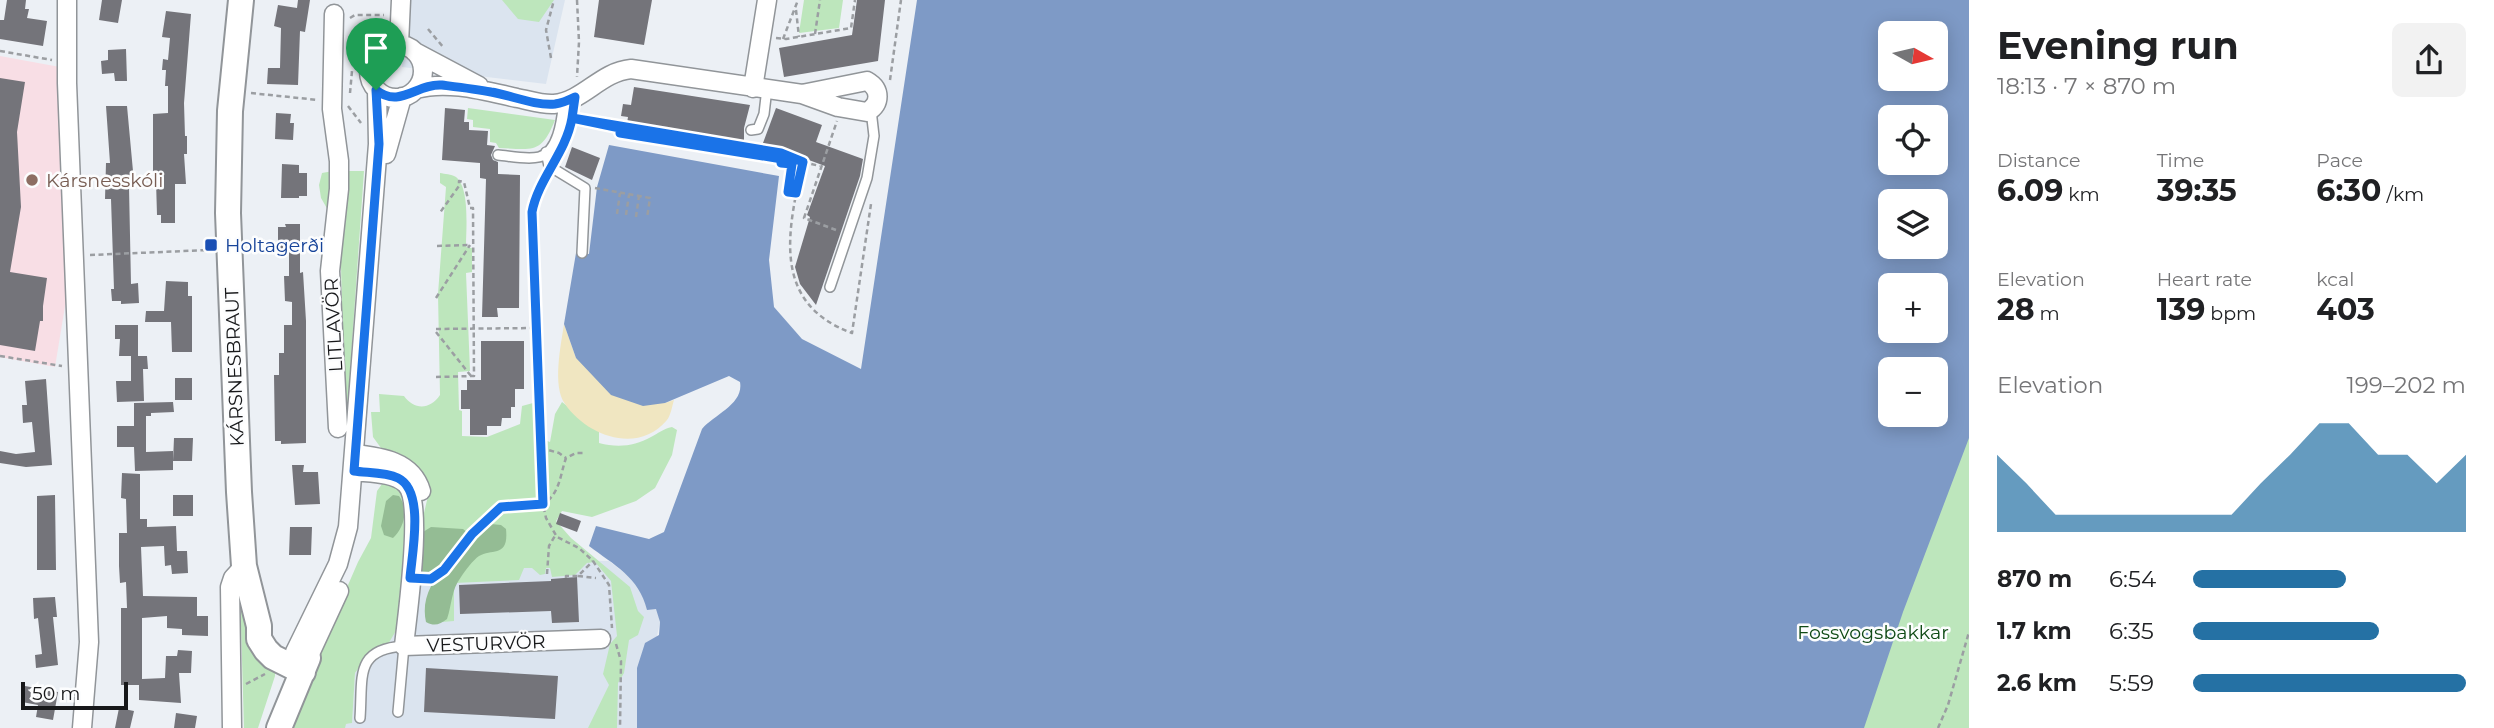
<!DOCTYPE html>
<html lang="en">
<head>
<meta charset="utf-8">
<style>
  :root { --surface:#fff; --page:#f2f2f2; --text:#202124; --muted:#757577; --accent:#2571a4 }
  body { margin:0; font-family:Montserrat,sans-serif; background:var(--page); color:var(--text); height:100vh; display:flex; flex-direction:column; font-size:26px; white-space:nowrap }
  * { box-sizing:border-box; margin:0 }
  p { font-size:23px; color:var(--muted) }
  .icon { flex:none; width:38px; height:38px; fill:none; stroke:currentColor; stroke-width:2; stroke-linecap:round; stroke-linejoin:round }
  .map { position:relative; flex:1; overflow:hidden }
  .panel { display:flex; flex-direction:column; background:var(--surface); width:525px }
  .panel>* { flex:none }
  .needle { width:46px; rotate:98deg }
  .controls { position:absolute; left:1878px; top:21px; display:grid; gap:14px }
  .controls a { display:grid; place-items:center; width:70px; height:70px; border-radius:10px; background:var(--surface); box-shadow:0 4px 18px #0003; font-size:35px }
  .scale { position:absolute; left:21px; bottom:18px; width:107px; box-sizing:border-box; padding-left:7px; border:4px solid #17181a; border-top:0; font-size:19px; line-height:24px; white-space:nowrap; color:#17181a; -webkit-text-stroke:5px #fcfdfe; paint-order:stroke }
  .pin { position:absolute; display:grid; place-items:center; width:60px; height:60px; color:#fff; margin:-72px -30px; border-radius:50% 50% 50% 0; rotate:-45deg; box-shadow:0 0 7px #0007 }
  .pin .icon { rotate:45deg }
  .round { display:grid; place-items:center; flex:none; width:74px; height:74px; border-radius:10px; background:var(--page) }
  .summary { display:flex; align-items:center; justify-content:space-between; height:119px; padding:0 28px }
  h1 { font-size:38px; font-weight:700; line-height:52px }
  .metrics { display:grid; grid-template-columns:repeat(3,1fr); gap:10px; height:119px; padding:7px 28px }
  .metrics div { display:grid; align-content:center }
  .metrics b { font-size:30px; font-weight:700 }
  .metrics small { font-size:19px; font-weight:400 }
  .metrics p { font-size:19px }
  .chart { height:196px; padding:14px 28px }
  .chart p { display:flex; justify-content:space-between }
  .chart svg { width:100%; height:126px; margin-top:7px; fill:var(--accent); opacity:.7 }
  ul { padding:0 28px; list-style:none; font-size:23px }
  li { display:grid; grid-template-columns:112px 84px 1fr; align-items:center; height:52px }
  li i { height:18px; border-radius:9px; background:var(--accent) }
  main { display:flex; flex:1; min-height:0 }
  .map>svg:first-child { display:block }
  .built { fill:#dbe4ef }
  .education { fill:#f8dee5 }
  .green { fill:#bde6bc; fill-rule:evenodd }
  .forest { fill:#94bc94 }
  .sand { fill:#f0e6c1 }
  .water { fill:#7e9ac6; fill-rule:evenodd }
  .building { fill:#74747a }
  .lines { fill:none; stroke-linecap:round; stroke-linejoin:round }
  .lane-casing { stroke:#919599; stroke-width:12 }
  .street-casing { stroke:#919599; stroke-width:21 }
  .secondary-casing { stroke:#919599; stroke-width:28 }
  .path { stroke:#9b9ea2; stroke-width:2.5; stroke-dasharray:5 3.5; stroke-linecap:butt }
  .lane { stroke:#fff; stroke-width:9 }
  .street { stroke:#fff; stroke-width:18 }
  .secondary { stroke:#fff; stroke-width:24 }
  .route-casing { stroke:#fff; stroke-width:14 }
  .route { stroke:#1a73e8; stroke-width:9 }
  .education-dot { fill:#8d6e63; stroke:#fcfdfe; stroke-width:2.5 }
  .transit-dot { fill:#1a4fb4; stroke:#fcfdfe; stroke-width:2.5 }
  .labels { text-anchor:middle; stroke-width:5; stroke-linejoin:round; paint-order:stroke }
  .education-label { font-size:19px; fill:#785e54; stroke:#fcfdfe; text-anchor:start }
  .transit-label { font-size:19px; fill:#164399; stroke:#fcfdfe; text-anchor:start }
  .street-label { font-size:19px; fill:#17181a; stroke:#fcfdfe }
  .park-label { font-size:19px; fill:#0f4a15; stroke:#fcfdfe }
</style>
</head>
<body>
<main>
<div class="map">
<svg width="1969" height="728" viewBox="0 0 1969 728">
  <rect width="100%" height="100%" fill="#ecf0f5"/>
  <!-- built -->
  <path class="built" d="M407,0h158l-19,84 -144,-17z
    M389,557l220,4 22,17 26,31 3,13 -23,106h-292v-4l7,-1 3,-50 17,-24z"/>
  <!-- education -->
  <path class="education" d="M0,56l60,11 7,227 -12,73 -55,-10z"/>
  <!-- green -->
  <path class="green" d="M502,0h52l-15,22 -21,-3z
    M804,0h39l-4,28 -40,5z
    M468,108l87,12c-14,35 -22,29 -56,28l-3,-5 -6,-1v-13l-17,-2v-7l-6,-1z
    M333,171h31l-17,244 -2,-2 -5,-182 -19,-33 -2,-13 3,-12z
    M440,173c5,1 11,1 16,4 14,11 10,53 10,70l6,1v24l-6,1 4,98 -12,1 1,38 3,1v25l25,1 33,-13 2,-18 11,-3 3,34 14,5 5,-28 7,-12 37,29v12c19,5 36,3 52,-6 8,-4 12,-8 21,-10l5,3 -5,25 -17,33 -19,13 -44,16 -30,-6 -6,10 15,17 59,49 8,24 6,6 -6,18 -9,5 -5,33 -6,10 -1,45h-29l21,-43 -6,-11 7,-30 7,-8 -6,-55 -16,-19 -8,1 -12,12 -23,2 -2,-9h-4l-1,6 -5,1 -8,-7h-8l-5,12 -65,3v38l-23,2 1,-46 -14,-1 6,-63 4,-17 -27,-40 -20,-8 -8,-11 -2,-25h9l-1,-18 25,2c10,14 26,14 36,-1l-2,-101 8,-107 -6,-4z
    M1969,239v489h-224l145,-481h46zM1890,285h46v46h-46zM1890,369h46v46h-46z
    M390,482l11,4 8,26 -12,117 -10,17 -15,4 -17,23 -3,50 -6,1 -1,4h-59l72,-166 13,-24 6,-47 5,-7z
    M240,592l35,75v9l-17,52h-14z"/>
  <!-- forest -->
  <path class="forest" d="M393,495l6,1c10,13 5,32 -6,42l-9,-3 -3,-9 5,-25z
    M491,524l10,1 5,4c3,29 -14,19 -27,27 -6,4 -14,15 -18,21 -10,13 -9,28 -14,42 -7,5 -12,8 -21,3 -9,-40 33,-69 58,-94z
    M431,527l32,2 5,4 -1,5 -40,40h-6l-3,-4 5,-42z"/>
  <!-- sand -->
  <path class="sand" d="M564,324l12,34 89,45 9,-3c-2,6 -3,15 -7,20 -29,35 -80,16 -102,-16 -13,-18 -4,-59 -1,-80z"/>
  <!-- water -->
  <path class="water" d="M917,0h1052v438l-66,174 -39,116h-1227v-60l8,-25 14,-8 1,-13 -4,-13 -9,1c-8,-33 -33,-45 -58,-64l7,-20 53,13 15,-7 38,-103c13,-15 42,-25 38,-47l-11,-6 -64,27 -22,3 -32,-11 -35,-37 -12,-34 12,-71 13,1 8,-67 12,-42 170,31 -10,84 5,47 28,32 59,30zM1890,33h46v46h-46zM1890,117h46v46h-46zM1890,201h46v46h-46zM1890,285h46v46h-46zM1890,369h46v46h-46z"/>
  <!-- building -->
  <path class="building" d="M7,0h19l-1,9h4l-2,9 20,3 -4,25 -43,-7v-19h4z
    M102,0h20l-4,23 -19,-3z
    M298,0h12l-5,32 -5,-1 -2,54 -31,-1 1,-16h12l1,-40 -7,-2 4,-21 19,3z
    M599,0h53l-8,45 -50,-8z
    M857,0h28l-7,61 -94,16 -5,-29 73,-13z
    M166,11l25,3 -7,89 1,33h2v18h-3l2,30h-11v39h-14v-8h-4l-1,-34 -3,1v-68l15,-1v-27h-3l1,-16h-4l1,-11 5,1 2,-22 -8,-1z
    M126,49l1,32h-12l-1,-8 -12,1 -1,-13 7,-1v-10z
    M0,78l25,4 -8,50 4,75 -11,65 37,6 -4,28v15h-3l-5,30 -35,-6z
    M634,87l116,18 -6,23v13l-117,-18 1,-6 -7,-1 2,-12 8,1z
    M106,106h21l7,76h-3l-2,5 2,97 7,-1 1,20 -18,1v-3h-9l-1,-12h3l-3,-90h-6l1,-36h4z
    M445,108l20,2 -1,12h5v8l19,1 -1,14 8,1 -4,9 2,5 5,2v12l22,1 -1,133h-22l1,9h-16l4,-138 -6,-1v-15l-38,-3z
    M776,108l46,17 -6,17 47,17 -3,17 -44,129 -16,-21 -5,-17 15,-50 -3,-2 18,-49 -62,-23z
    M276,113l15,1 -1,9h4l-1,17 -18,-1z
    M572,147l28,11 -8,22 -27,-13z
    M282,164l17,1v8h8v23h-8v2h-18z
    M285,224h15v49l3,-1 3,49v122l-25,1v-3h-6l-1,-66h5v-22h5v-28h8v-23l-7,-1 -1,-25h5v-24h-9l-2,-13v-12h8z
    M166,281l22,1v14h4v56h-20l-1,-30h-26l1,-11h18z
    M115,325h23v31h-19l1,-17h-5z
    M481,341h43v48h-9v18h-4v11h-9l-1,8h-14v9h-17v-26h-9v-19h6v-10h14z
    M131,356h16l1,13h-5l1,32 -27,1 -1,-21h15z
    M175,378h17v22h-17z
    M46,379l6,86 -26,2 -26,-4v-12l16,3 19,-2 -3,-30 -9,1 -1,-18h5l-2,-24z
    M173,402l1,10 -23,1v3h-5v36l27,-1v19l-38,1 -1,-24h-17v-21h17v-23z
    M174,438h19l-1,23h-19z
    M292,465h12l-1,7h15l2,32 -25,1z
    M122,473l18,1v45h7v8l29,-1 1,25h10l1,22 -16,1 -1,-9 -6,1 -1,-20 -23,1 2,49 54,1v19h11v20l-26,-1v-6l-15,-1v-12l-25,2v61l23,-1 1,-22h11l1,-6 14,1 -1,22h-12l2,30 -42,-3v-15h-18v-77h6l-1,-26 -6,1 -1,-17v-33h8l-1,-34 -5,-1z
    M55,495l1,75h-19v-74z
    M173,495h20v21h-20z
    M560,513l21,8 -4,11 -21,-8z
    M290,527h22l-1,28h-22z
    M577,577l2,45 -27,1 -1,-12 -91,3 -1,-29 92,-4v-2z
    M55,597l2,20h-4l5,48 -22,3 -1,-13 7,-1 -4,-36 -4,1 -1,-21z
    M426,668l132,8 -3,43 -131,-7z
    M25,686l33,6 -5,28 -17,-3 2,-12 -16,-3z
    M119,708l15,3 -4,17h-15z
    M176,713l21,3 -2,12h-21z"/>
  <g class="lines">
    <defs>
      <path id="lane" d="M751,130l7,-1 6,-15 3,-26
        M546,152l3,14 36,22 -3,65
        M498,155c12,1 29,5 41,2 20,-5 23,-39 25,-56
        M830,287l37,-109 7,-42 -3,-26
        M360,718c3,-41 -6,-69 44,-72l-6,66"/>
      <path id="street" d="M67,0v83l22,559 -7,86
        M334,14l-2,95 7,52v28l-9,82 8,157
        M399,44l2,-44
        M369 71a27 27 0 1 1 54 0a27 27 0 1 1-54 0Z
        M415,52l64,34
        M867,81c14,8 14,23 0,31l-29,-5 -36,-13z
        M753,88l14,-88
        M416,89c32,-9 69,2 101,9 11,2 25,7 37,6 30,-3 46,-32 77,-35l171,25
        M386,154l16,-57
        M354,454c27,3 58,7 67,37
        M353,471c16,2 41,1 53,13 18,18 1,132 -2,162l197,-7
        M295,652l43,-88 10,-37 30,-383 -1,-54
        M308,658l31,-67
        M232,728l-2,-141 3,-9 11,-12"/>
      <path id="secondary" d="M241,0l-11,111 -2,102 11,279 5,74 15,60v13l7,11 7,7 30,15
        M279,728l29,-70"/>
    </defs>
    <!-- lane casing -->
    <use href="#lane" class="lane-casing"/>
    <!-- street casing -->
    <use href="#street" class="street-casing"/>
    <!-- secondary casing -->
    <use href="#secondary" class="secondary-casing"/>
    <!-- path -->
    <path class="path" d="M577,0l2,42 -2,35
      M796,10l3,27
      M350,18l5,-3h29
      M428,29l16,19
      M815,34l5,-34
      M776,38l10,1 65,-11 4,-28
      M783,39l15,-39
      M348,45l4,1 15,-17 10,-4
      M0,51l52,9
      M551,58l-5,-28 8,-30
      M890,80l11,-80
      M251,93l67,7
      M350,93l2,-22 6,-4 7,-18 19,-16
      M348,106l13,17
      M572,118l209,35 22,9c-15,67 -33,141 49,171l19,-129
      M620,128l-1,5 162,26v4l11,1 -4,28 8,1
      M803,162l17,4
      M546,179l-11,22 -3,11 11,292 3,14 11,19 22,11 14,13 16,24 3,43
      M595,188l55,10 -3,20
      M617,214l3,-21
      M626,215l3,-20
      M636,217l3,-21
      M836,230l-32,-12 33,-97
      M437,246l32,-1
      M90,255l119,-5
      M436,298l34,-53
      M436,329l102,-1
      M436,332l35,44
      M0,356l62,10
      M436,377l38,-1 -1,-168h-3l-6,-26 -5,-1v5l-20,28
      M541,448l18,5 7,5
      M547,574l2,-28 7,-12
      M578,576l18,2
      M566,578v-2h12l15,-15
      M427,579c23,-2 48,-58 73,-71 11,-6 30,-4 43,-4 17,-10 17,-29 23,-46l10,-5h8
      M616,644l5,17 -1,67
      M246,684l19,-10
      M1938,728l10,-23 21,-73"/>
    <!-- lane -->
    <use href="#lane" class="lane"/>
    <!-- street -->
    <use href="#street" class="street"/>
    <!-- secondary -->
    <use href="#secondary" class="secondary"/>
  </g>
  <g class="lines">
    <defs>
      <path id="route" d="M376,90l3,54 -25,327c13,2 31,1 44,7 27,13 14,75 12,100l21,1 13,-9 28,-36 29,-27 42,-3 -11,-292c6,-33 34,-59 40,-94l209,35 22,9 -7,31 -8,-1 4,-28 -11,-1 1,-4 -162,-26v-5l-48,-10 3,-21c-6,3 -13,6 -20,7 -20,2 -45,-9 -64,-12 -16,-3 -33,-5 -49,-7 -25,-2 -42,24 -66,5"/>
    </defs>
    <!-- route casing -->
    <use href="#route" class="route-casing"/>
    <!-- route -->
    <use href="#route" class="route"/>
  </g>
  <!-- markers -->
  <circle class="education-dot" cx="32" cy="180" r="7"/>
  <rect class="transit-dot" x="204" y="238" width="14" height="14" rx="3.5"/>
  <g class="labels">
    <!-- education labels -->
    <g class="education-label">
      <text x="46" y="187">Kársnesskóli</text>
    </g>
    <!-- transit labels -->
    <g class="transit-label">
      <text x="225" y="252">Holtagerði</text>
    </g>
    <!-- street labels -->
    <g class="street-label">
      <text transform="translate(333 325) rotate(-93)" y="7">LITLAVÖR</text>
      <text transform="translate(234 367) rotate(-92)" y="7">KÁRSNESBRAUT</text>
      <text transform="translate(486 643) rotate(-2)" y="7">VESTURVÖR</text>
    </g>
    <!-- park labels -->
    <g class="park-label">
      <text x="1873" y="639">Fossvogsbakkar</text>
    </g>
  </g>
</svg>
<div class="controls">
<a><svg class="needle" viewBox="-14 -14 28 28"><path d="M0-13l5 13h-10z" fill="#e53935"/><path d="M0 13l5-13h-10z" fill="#757577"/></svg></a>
<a><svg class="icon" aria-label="locate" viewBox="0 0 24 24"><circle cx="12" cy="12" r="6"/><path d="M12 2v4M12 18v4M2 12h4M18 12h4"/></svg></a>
<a><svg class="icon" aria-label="layers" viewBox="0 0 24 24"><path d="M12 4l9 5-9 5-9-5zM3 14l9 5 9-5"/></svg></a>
<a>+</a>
<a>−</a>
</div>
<div class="scale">50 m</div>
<div class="pin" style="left:376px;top:90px;background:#1e9e55"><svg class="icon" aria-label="arrive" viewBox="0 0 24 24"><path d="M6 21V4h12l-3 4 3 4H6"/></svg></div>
</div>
<section class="panel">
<div class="summary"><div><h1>Evening run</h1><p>18:13 · 7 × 870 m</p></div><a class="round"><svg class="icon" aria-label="share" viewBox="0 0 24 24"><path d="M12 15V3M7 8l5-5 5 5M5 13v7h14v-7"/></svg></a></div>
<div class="metrics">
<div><p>Distance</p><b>6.09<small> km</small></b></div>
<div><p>Time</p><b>39:35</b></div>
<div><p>Pace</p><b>6:30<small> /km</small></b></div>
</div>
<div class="metrics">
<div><p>Elevation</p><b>28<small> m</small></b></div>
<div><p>Heart rate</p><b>139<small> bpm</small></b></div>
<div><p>kcal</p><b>403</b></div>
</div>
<div class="chart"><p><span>Elevation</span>199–202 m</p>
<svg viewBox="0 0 160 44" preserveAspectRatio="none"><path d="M0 44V17L10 27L20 38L30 38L40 38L50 38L60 38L70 38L80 38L90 27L100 17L110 6L120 6L130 17L140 17L150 27L160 17V44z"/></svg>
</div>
<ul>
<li><b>870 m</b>6:54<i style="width:56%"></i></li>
<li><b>1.7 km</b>6:35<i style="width:68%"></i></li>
<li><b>2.6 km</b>5:59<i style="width:100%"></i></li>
</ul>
</section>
</main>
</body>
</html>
